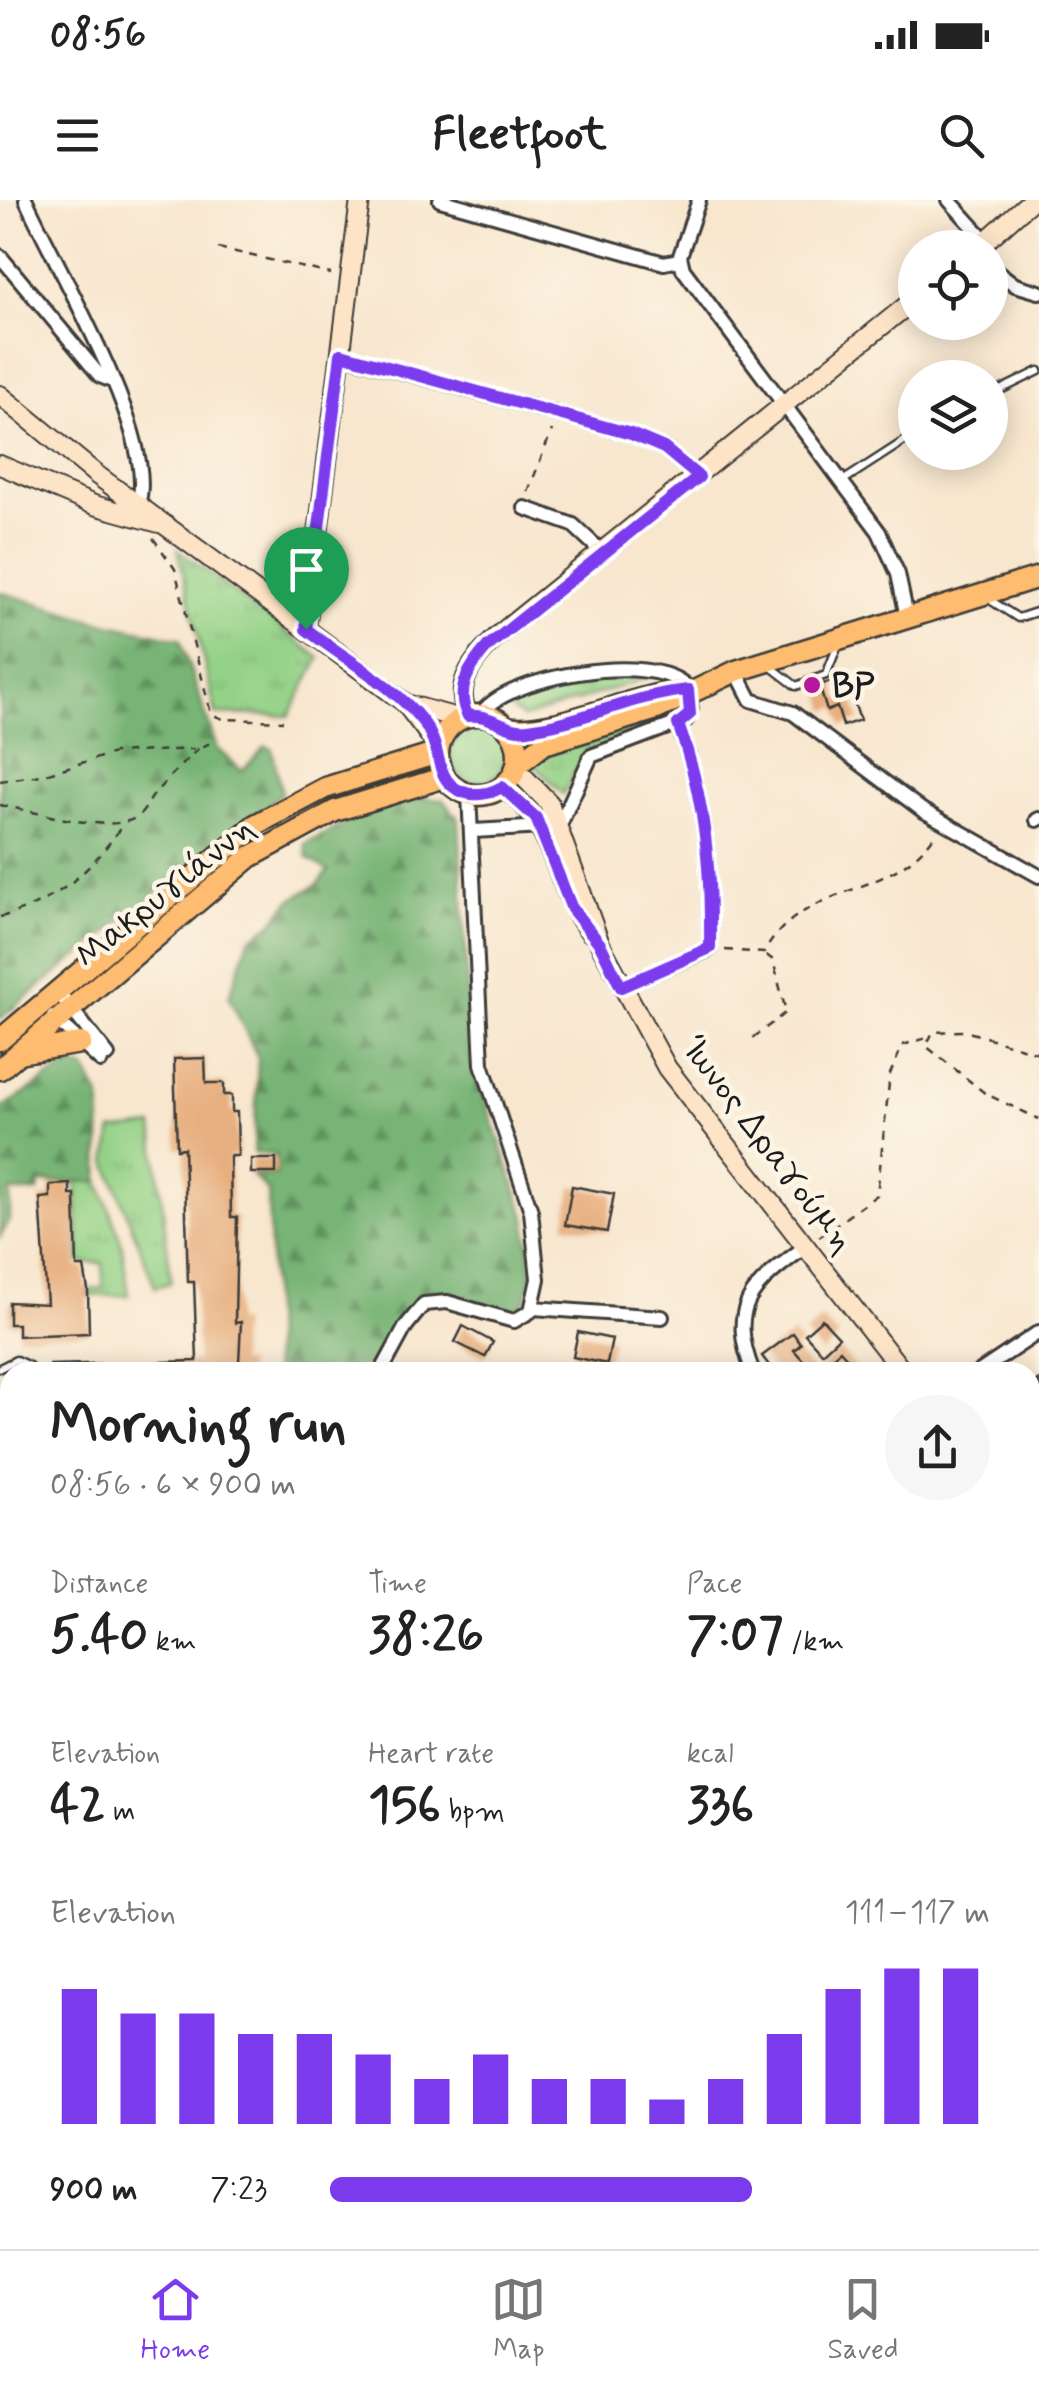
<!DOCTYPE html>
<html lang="en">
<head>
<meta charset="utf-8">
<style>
  :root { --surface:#fff; --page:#f6f6f6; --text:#222; --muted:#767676; --line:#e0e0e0; --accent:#7c3aed }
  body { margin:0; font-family:Mynerve,sans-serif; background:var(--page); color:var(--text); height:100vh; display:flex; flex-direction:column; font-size:38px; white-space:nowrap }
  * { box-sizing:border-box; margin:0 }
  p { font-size:32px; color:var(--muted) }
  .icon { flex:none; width:55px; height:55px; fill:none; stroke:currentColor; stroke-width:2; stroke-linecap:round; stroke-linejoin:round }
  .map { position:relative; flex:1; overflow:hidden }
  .panel { position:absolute; left:0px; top:1162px; width:1040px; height:888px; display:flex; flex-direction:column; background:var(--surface); border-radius:30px 30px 0 0; box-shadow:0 5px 25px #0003 }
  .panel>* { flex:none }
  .controls { position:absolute; left:898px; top:30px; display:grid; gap:20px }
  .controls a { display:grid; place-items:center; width:110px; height:110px; border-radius:50%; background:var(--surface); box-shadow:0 5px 25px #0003; font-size:50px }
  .pin { position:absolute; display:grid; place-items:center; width:85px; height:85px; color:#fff; margin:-102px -42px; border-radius:50% 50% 50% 0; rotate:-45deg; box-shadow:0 0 10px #0007 }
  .pin .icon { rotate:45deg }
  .round { display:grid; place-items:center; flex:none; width:105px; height:105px; border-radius:52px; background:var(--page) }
  .headline { display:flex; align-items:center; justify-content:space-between; height:170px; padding:0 50px }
  h1 { font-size:55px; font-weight:700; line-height:75px }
  .figures { display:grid; grid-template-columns:repeat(3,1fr); gap:15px; height:170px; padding:10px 50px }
  .figures div { display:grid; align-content:center }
  .figures b { font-size:50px; font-weight:700 }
  .figures small { font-size:28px; font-weight:400 }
  .figures p { font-size:28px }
  .chart { height:280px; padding:20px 50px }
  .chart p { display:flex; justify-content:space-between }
  .chart svg { width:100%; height:180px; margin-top:10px; stroke:var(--accent); stroke-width:6 }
  ul { padding:0 50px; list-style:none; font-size:32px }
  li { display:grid; grid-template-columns:160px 120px 1fr; align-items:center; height:75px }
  li i { height:25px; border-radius:12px; background:var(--accent) }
  .status { display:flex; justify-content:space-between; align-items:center; height:70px; padding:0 50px; background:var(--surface); direction:ltr }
  .status svg { height:28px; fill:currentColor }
  header { display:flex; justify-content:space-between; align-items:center; height:130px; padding:0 50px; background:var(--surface); font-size:45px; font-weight:700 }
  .menu { display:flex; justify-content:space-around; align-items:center; height:140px; border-top:2px solid var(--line); background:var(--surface); font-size:28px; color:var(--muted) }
  .menu a { display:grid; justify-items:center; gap:5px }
  .menu .active { color:var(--accent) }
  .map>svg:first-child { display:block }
  .grass { fill:url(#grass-tufts); stroke:#587752; stroke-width:2.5 }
  .forest { fill:url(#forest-firs); stroke:#4a6848; stroke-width:2.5 }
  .building { fill:#e7af7f }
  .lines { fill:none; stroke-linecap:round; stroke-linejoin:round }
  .lane-casing { stroke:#3d3a37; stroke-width:11 }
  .street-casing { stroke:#3d3a37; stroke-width:18 }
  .secondary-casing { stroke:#3d3a37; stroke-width:22 }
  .primary-casing { stroke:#3d3a37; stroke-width:25 }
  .path { stroke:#3d3a37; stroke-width:2.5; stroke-dasharray:8 8; stroke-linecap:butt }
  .lane { stroke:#fff; stroke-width:6 }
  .street { stroke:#fff; stroke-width:12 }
  .secondary { stroke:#fee4c6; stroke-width:18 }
  .primary { stroke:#fdbc70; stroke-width:20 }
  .route-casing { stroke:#fff; stroke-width:20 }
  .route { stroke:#7c3aed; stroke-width:12 }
  .poi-dot { fill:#b5179e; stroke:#fcf5e5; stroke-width:4 }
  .labels { text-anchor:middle; stroke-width:9; stroke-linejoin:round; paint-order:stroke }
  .poi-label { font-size:35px; font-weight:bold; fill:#1c1c1c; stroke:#fcf5e5; text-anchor:start }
  .street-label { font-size:35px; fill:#1c1c1c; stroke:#fcf5e5 }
</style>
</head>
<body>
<div class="status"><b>08:56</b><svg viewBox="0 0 49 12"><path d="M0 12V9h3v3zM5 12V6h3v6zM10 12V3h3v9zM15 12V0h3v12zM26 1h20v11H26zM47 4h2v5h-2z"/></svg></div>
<header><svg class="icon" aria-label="menu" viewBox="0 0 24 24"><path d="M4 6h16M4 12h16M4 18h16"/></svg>Fleetfoot<svg class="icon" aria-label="search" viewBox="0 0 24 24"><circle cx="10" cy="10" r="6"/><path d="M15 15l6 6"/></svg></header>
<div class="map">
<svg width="1039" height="2049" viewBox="0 0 1039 2049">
  <defs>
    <pattern id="grass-tufts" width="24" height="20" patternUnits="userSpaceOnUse" patternTransform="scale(2.5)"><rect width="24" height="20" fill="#94d287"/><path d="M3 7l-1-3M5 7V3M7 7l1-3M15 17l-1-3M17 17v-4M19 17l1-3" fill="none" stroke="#7fb474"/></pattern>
    <pattern id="forest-firs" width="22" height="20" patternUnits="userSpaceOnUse" patternTransform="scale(2.5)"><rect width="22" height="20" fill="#77b474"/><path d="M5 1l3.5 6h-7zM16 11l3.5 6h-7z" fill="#61925e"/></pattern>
  </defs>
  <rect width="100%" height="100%" fill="#fcf5e5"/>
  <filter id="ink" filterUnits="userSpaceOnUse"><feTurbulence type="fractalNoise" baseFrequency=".01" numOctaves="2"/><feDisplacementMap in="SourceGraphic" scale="20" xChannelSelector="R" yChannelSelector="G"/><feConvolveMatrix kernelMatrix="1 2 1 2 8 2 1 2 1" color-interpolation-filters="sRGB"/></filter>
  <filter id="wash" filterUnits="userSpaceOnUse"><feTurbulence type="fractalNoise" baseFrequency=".0048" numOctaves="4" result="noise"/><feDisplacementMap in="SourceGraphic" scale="40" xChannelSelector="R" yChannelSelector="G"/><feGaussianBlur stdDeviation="2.25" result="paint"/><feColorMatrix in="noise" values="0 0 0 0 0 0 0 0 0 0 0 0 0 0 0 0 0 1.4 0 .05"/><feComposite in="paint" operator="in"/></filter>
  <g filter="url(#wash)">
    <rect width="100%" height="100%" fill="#f8e6ce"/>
    <!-- grass -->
    <path class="grass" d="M178,350l142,108 -31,58 -73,-2z
      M607,473l43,4 -127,41 -17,-12z
      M662,518l5,2 -7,6 -74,24 -23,44 -29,-29 4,-7z
      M450 554a28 28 0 1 1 56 0a28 28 0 1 1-56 0Z
      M153,926l18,153 -1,4 -15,4 -48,-125 5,-31z
      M99,981l22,60 8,54 -41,1v-6l15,-2v-25l-23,-1 -4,-80z"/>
    <!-- forest -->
    <path class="forest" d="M0,392l96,29 84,18 37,110 25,22 24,-25 6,3 10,44 -282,226z
      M421,598l23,2 15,20 12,239 55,158 6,57 -8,30 -16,8 -66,-21 -20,4 -26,33 -23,44h-99l-6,-181 -16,-16h24v-20l-22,-2 4,-95 -29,-61 20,-58 22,-15 20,-24 27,-16 10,-13 -21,-14 -2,-13 60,-30z
      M69,864l17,5 15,30 -2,82 -59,2 -2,9h-28v27l-10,18v-127z
      M0,1414l10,7v100l-10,3z"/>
    <g id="blocks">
      <!-- building -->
      <path class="building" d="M833,481l6,19 13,-4 8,24 -17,6 -6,-19 -10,4 -8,-26z
        M205,858l1,25h18v12h8v17h5l1,44h-8l1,61h6l-2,106 6,-1 -2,41h8v9h-197v-7l147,-4 -3,-79h-6l-4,-134 -7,1 -3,-90z
        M251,959h25v14h-25z
        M70,984v11h5l2,72h7l4,23 1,43 -71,3v-12h-9v-22l38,2 -7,-106 10,-1v-12z
        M572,986l42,8 -7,38 -42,-7z
        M822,1119l17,18 -17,16 -17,-19z
        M463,1126l30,16 -8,15 -30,-15z
        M578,1132l34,7 -5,25 -34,-7z
        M793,1133l8,11 -7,6 20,22h-40l-12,-16z
        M840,1150l17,19 -34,3 -4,-3z
        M1039,1180v41l-9,6v-41z
        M1039,1334v28l-9,1v-28z
        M1030,1498l9,1 -5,59h-4z
        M352,2040h52v5l-51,4z"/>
    </g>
  </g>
  <g filter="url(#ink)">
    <use href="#blocks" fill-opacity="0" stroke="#3d3a37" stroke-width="2.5"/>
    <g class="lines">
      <defs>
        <path id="lane" d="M990,195l49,-24
          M841,282l74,-48
          M987,398l31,20 21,-7
          M770,466l26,20 30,-11 12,-30
          M0,1168l16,-8 13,6 3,6
          M0,1323l10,-32"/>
        <path id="street" d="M26,0c29,66 134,239 112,304
          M440,0l224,63 15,-3
          M699,0l-19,56 3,13 196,263 19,42 9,43
          M949,0l37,41
          M0,56l100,120 12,5
          M990,66l25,19 24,7
          M341,155l290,79 33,14 35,29
          M525,308l48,17 29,27
          M736,471l15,29 42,13 129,97 117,66
          M481,515c20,-38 173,-65 206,-28l4,22 -5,11 -95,36 -32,71
          M1037,620l2,-1
          M474,631l68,-4
          M621,787l89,-38c1,-79 -4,-150 -32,-224
          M57,791l51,64
          M53,817l48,44
          M533,1108l129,9
          M381,1172l25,-46 18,-22 23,-2 67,19 17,-10 7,-32 -7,-68 -49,-147 -13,-270
          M753,1172c-27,-68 1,-87 52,-125
          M979,1172l60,-40
          M0,1534l10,-8
          M1030,1666h9
          M0,1843h10
          M1030,1854h9
          M0,1981h10
          M1030,2008l9,1
          M456,2040l2,9
          M774,2040h30
          M664,2049l2,-9"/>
        <path id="secondary" d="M360,0l-54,429 99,74 34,45
          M978,48l54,-48
          M0,195l97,80 209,154
          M0,265l94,40 65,18
          M410,505l51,14
          M469,516c-19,-32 9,-62 32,-83l414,-334
          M516,569l33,34 51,141 67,124 236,304
          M502,587c54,33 50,99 88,145
          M1030,1393h9
          M8,1555l2,8
          M42,2040v9
          M59,2040v9
          M976,2049v-9"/>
        <path id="primary" d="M438 555a40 40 0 1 1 80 0a40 40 0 1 1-80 0Z
          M507,527c44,9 123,-32 174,-36
          M517,565l27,-21 113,-35 79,-38 303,-94
          M0,840l255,-215 70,-37 113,-35
          M24,852l57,-9
          M0,869l250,-212 85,-46 110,-34"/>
      </defs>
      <!-- lane casing -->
      <use href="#lane" class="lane-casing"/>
      <!-- street casing -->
      <use href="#street" class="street-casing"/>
      <!-- secondary casing -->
      <use href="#secondary" class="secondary-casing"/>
      <!-- primary casing -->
      <use href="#primary" class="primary-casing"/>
      <!-- path -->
      <path class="path" d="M218,48l113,26
        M528,292l24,-62
        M153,338l22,31 36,145 12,5 60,2
        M202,547l8,-4
        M0,581l42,-6 72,-22 80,-4
        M0,605c35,6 108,30 137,12 8,-5 12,-17 18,-24 14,-16 29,-31 44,-45
        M0,717c59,-16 89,-44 124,-94
        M725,750l39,3c36,-70 127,-54 170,-117
        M753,838l33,-26 -13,-52 -8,-6
        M1039,853l-74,-22 -32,1 -7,14 60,48 53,25
        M819,1037l58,-42 13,-121 13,-29 24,-7
        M0,1709h10"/>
      <!-- lane -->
      <use href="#lane" class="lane"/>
      <!-- street -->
      <use href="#street" class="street"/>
      <!-- secondary -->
      <use href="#secondary" class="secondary"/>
      <!-- primary -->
      <use href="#primary" class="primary"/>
    </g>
  </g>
  <g class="lines" filter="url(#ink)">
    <defs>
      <path id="route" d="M341,154l290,80 33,14 35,29 -211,169c-18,20 -34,44 -20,70 24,-3 37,16 60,13 55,-7 104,-34 160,-39l2,24 -12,10c28,75 33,146 32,224l-89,39 -21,-43 -28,-35 -36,-91 -34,-31c-16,9 -36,11 -51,-2 -16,-15 -10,-40 -28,-63 -29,-37 -80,-64 -117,-93z"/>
    </defs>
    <!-- route casing -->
    <use href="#route" class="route-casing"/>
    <!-- route -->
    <use href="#route" class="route"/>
  </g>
  <!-- markers -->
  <circle class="poi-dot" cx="812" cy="485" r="10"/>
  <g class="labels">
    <!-- poi labels -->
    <g class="poi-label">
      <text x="832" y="497">BP</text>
    </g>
    <!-- street labels -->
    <g class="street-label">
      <text transform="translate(164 691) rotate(-39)" y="12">Μακρυγιάννη</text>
      <text transform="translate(769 944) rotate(53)" y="12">Ίωνος Δραγούμη</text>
    </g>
  </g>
</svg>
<div class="controls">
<a><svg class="icon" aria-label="locate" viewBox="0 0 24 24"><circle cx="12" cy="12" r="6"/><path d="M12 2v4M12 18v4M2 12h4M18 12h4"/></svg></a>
<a><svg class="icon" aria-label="layers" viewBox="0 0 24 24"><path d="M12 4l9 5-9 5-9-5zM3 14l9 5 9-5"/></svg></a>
</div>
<div class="pin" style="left:306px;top:429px;background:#1e9e55"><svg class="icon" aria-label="arrive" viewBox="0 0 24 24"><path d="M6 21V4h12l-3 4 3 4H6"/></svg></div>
<section class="panel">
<div class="headline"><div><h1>Morning run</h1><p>08:56 · 6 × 900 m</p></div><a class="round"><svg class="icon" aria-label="share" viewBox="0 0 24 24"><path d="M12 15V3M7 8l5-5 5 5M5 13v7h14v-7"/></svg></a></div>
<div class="figures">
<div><p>Distance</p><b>5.40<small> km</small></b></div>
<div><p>Time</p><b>38:26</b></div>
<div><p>Pace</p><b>7:07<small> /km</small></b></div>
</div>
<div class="figures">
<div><p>Elevation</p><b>42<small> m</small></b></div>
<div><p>Heart rate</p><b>156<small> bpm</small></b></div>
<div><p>kcal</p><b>336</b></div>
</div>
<div class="chart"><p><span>Elevation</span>111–117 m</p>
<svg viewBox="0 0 160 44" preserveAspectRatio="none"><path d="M5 44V11M15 44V17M25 44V17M35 44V22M45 44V22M55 44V27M65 44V33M75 44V27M85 44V33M95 44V33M105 44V38M115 44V33M125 44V22M135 44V11M145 44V6M155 44V6"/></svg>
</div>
<ul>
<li><b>900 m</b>7:23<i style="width:64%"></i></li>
</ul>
</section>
</div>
<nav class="menu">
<a class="active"><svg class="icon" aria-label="home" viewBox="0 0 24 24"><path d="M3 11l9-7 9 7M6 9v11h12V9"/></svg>Home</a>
<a><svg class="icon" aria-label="map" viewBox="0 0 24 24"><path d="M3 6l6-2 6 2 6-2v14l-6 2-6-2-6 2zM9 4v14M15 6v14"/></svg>Map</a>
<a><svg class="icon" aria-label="saved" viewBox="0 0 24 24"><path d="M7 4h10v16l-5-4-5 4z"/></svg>Saved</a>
</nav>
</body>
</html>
